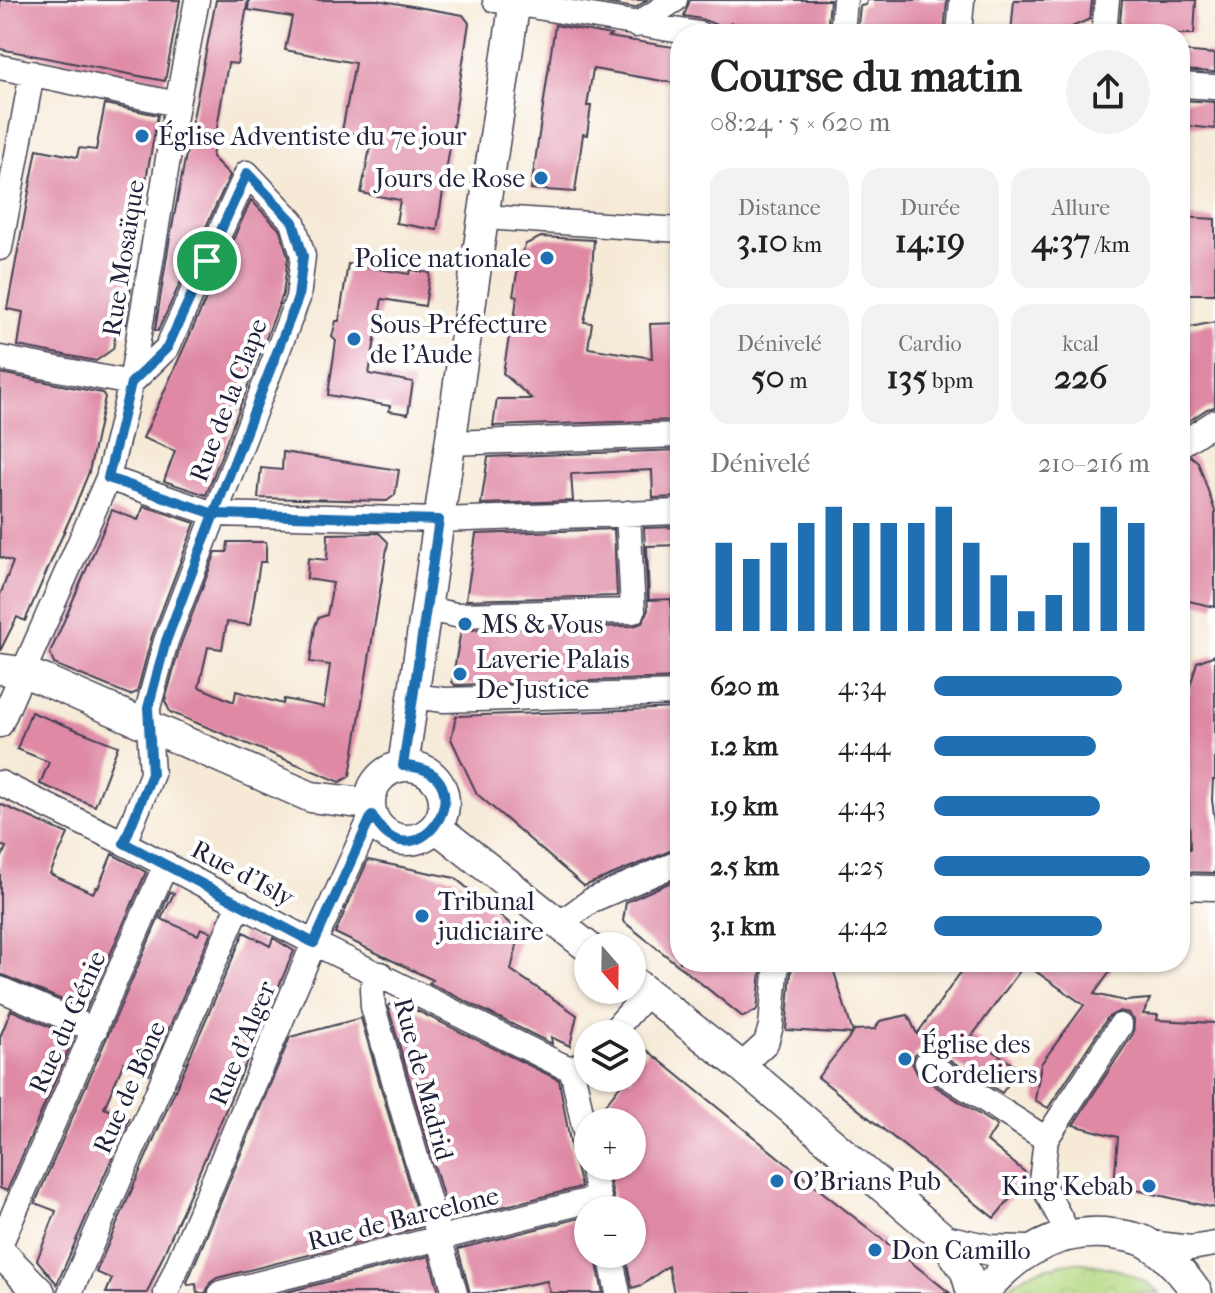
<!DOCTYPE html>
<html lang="fr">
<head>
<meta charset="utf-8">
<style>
  :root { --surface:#fff; --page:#f2f2f2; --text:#222; --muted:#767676; --accent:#1f6fb2 }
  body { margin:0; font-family:"IM FELL French Canon",serif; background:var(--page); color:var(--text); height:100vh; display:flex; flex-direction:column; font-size:30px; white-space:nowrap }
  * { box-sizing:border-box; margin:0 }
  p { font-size:26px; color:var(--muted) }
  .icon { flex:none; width:44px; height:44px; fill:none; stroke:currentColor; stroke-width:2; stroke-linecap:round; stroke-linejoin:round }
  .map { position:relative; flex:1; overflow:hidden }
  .drawer { position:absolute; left:670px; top:24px; width:520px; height:948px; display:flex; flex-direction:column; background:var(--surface); border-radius:32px; box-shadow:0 2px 6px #0004 }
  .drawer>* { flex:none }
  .needle { width:52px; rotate:160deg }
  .fabs { position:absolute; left:574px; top:932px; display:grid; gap:16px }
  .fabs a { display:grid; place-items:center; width:72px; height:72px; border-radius:50%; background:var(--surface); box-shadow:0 2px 6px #0004; font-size:40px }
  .pin { position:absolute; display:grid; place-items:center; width:68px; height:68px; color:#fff; margin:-34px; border:4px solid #fff; border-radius:50%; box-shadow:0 2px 8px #0007 }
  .round { display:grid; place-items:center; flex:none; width:84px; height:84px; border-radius:42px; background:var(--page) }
  .summary { display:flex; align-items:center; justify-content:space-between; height:136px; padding:0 40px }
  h1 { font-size:44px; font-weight:700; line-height:60px }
  .stats { display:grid; grid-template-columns:repeat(3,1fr); gap:12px; height:136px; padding:8px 40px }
  .stats div { display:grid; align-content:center; border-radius:20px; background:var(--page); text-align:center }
  .stats b { font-size:34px; font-weight:700 }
  .stats small { font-size:22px; font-weight:400 }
  .stats p { font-size:22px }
  .chart { height:224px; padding:16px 40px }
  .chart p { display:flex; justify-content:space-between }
  .chart svg { width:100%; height:144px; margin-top:8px; stroke:var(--accent); stroke-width:6 }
  ul { padding:0 40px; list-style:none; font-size:26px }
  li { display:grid; grid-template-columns:128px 96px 1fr; align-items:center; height:60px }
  li i { height:20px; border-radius:10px; background:var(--accent) }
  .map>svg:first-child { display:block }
  .park { fill:url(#park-crowns); stroke:#6c7d5e; stroke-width:2 }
  .building { fill:#df89a5 }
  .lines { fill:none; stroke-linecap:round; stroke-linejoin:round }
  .minor-casing { stroke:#424052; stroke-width:27 }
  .major-casing { stroke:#424052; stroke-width:33 }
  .minor { stroke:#fff; stroke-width:24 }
  .major { stroke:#fff; stroke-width:30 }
  .route-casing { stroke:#fff; stroke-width:16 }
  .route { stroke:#1f6fb2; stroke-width:10 }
  .poi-dot { fill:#1f6fb2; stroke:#fff; stroke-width:3 }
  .labels { text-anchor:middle; stroke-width:8; stroke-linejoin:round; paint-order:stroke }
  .poi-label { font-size:26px; fill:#22223b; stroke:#fff; text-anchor:start }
  .street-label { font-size:26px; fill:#22223b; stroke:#fff }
</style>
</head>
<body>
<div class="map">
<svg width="1215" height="1293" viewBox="0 0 1215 1293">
  <defs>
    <pattern id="park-crowns" width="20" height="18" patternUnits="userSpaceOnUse" patternTransform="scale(2)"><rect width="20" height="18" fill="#b5d881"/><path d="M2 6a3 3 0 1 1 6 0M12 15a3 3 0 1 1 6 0" fill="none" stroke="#9bb970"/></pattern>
  </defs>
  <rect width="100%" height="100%" fill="#fff"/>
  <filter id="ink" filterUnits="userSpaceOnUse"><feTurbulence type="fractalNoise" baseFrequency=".0125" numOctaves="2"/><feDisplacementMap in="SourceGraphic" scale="16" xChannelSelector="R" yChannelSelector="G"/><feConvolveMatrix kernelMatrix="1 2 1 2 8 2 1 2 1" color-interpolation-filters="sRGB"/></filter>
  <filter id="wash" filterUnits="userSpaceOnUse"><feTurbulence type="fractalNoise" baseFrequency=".006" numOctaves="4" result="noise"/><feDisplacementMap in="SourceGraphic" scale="32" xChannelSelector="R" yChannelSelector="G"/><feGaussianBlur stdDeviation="1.8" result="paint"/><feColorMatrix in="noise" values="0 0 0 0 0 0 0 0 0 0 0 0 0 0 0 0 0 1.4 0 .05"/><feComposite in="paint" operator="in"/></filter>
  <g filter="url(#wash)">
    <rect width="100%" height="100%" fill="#f6ead7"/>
    <!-- park -->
    <path class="park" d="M1076,1262c35,5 56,8 84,31h-155c17,-23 44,-27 71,-31z"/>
    <g id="blocks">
      <!-- building -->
      <path class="building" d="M0,0h180l-15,81 -165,-32z
        M216,0h32l-11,64 -9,-1 -16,94 18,18 -72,156 -3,-1 15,-93z
        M249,0h128l86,15 6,8 -32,207 -41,-7 4,-23 -39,-7 11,-55 -30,-7 13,-68 -70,-13 7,-33 -44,-7z
        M586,0h61l-12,8z
        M690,0h140l-2,23 -14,11 -83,-11 2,8 -32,-12 -17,-3z
        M867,0h80l-3,34h-87l3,-28 6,-1z
        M1014,0h78l-2,19 -34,15h-45z
        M1122,0h74l-2,34h-75z
        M555,25l56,10 -3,2 72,11v36l-87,-15 -6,37h4l-4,29 -4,-1 -8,58 -44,-3z
        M1180,51l35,3v18l-35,-2z
        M1180,100l35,2v27l-35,-4z
        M105,104l53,11 -32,172 5,1 -5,36 -8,-2 -5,27 -17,12 -78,-15 5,-34 -16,-3 30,-160 40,8 2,-9 17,2z
        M251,200l29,30 8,27 -5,37 -77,201 -42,-14 11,-30 -32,-13z
        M1180,217l35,2v75h-27l-3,-24 -5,1z
        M541,237l53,3 -3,46 -7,36 8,1 -4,25 64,10 -2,-34 30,-1v97l-187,6 4,-27h35l-29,-26 6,-36 3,-2 5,-38 -4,-1 7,-40 6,-12z
        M348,264l61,10 2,-4 19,3 -5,33 -43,-7 -13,75 44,8 -5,32 -19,-3 1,-5 -62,-11 8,-54 -4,-4 4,-16h3z
        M1215,322v85l-8,2 -27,18v-98z
        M0,373l102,20 3,4 -16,75 -15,37 -49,112 -8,-4 -17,34v-56l13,-33 -13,-5z
        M680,450v47l-27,1 -1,-28 -21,1 -60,3 2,27 -92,3 7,-47z
        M283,452l116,18 -4,25 -8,6 -129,-3 3,-30 21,2z
        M1191,456l7,6 17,49v96l-35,-8v-139z
        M144,506l51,17 -43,113 -15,56 -7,3 -76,-31 -4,-11 62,-143 26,10z
        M680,527v18l-33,1 2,54 22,-1 1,40h8v39l-225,7 -3,-3 9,-52 172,-4 9,-3 6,-13 -4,-82z
        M614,529l3,67 -151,4 10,-66z
        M379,533l9,9 -38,234 -10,6 -170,-70 -5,-11 15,-55 36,-94h11l1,-10h38v20h-6l-10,63 -23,-3 -5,27 -14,-2 -9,40 35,15 2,-11 47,13 1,-5 40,8 6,-42 -20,-3 5,-36 3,-8 9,-3 6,-32 -26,-4 1,-21 19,2 1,-26z
        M1215,655v125h-2l-1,20 3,21v52l-35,-1v-23h10l-2,-65h-8v-62l17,-60z
        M680,708v139l-96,39 -107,-92 -26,-55 5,-23z
        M31,712l87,34 -23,60 -55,-22 9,-22 -32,-13z
        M0,804l68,30 -18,40 43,19 3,-6 2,1 14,-34 34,18 -60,138 -86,-36v-112l6,-15 -6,-2z
        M368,860l87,18 65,54 -9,38 66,45 -7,31 -19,-9 1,7 -123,-61 4,-3 -98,-47z
        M680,878v84h82l-5,48 -14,7 -120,-96 3,-19z
        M170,892l4,1 -13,26 37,16 3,-7 10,4 -62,142 -25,-12 -20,46 25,11 -72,165 -20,-24 19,-49 -21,-8z
        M244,932l26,14 3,-8 21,13 -147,342h-41l6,-14 -16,-7z
        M792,962h39l22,71 2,-3 20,-1 5,-8 28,-6 9,19 51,-72h149l-23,32 31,7 25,-2 -7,15 15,1 -1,5 58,3v185l-101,-23 4,-48 -45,-12 60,-91 1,-14 -6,-7 -8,-2 -12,6 -60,91 -13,-8 6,-36 43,-59 -59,-41 -53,72 47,33 -17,24 -68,-43 -13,-1 -6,5 -3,9 6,12 79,51 -10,15 39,32 -3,10 -29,35 -176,-141 34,-43 -66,-4z
        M397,1001l162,79 12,68 10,39 -131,33 -62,-214z
        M11,1010l63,27 -67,154 -7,-3v-151z
        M361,1018l60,209 -204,51 -7,5 -4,10h-9l-1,-9 -8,1 -1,-3 103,-245z
        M647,1050l135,110 168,133h-276l-6,-27 -26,19 -10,3 -7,-34h7v-44h-16l-9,-44h25v-44h-34l-1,-7 29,-37h6v-8z
        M588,1216v38h7l8,39h-53l-3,-12 -62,12h-15l-12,-44z
        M429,1256l10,37h-156z"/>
    </g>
  </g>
  <g filter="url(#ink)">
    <use href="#blocks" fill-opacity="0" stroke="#424052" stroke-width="2"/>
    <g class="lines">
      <defs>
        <path id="minor" d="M495,0l204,34
          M636,25l39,-25
          M842,34l3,-34
          M959,34l3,-34
          M1104,34l3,-34
          M0,67l177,37
          M1180,85l35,2
          M484,217l196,13
          M0,248l32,-175
          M0,358l131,25 46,-279 20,-104
          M450,443l230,-8
          M1180,445l35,-23
          M108,478l106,36 225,6 241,-8
          M426,609l30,6 177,-4 -5,-98
          M413,696l31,4 236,-7
          M0,725l108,-247 23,-95 36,-35 80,-175 46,49 10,34 -5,42 -132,343 -18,67 4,66 -28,69
          M0,783l124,60 190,100 247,122 11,4 16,-9
          M1180,887l35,1
          M559,924l33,-24 88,-38
          M381,974l-9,15 1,18 82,286
          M0,989l95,41
          M611,1034l36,-41
          M927,1063l119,76
          M741,1066l25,-23 5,-17 6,-64
          M572,1069l16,77
          M592,1166l9,44
          M1069,1235l-28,-53 5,-43 74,-113
          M1149,1243l42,5 24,-4
          M0,1245l166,-381
          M610,1254l8,39
          M70,1293l170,-390
          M166,1293l148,-350 58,-128
          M221,1293l378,-95"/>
        <path id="major" d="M0,669l22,3 22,8 267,117 59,7
          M370 803a37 37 0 1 1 74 0a37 37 0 1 1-74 0Z
          M403,766l112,-766
          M436,827l152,120
          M632,981l109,85 204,174 21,32 6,21
          M945,1240l45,10 38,1
          M0,1252l40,41
          M983,1293c33,-40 77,-66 130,-59 12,2 26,3 36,10 18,11 36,32 48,49"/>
      </defs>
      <!-- minor casing -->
      <use href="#minor" class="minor-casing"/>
      <!-- major casing -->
      <use href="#major" class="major-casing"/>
      <!-- minor -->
      <use href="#minor" class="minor"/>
      <!-- major -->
      <use href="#major" class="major"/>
    </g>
  </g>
  <g class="lines" filter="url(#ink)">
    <defs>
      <path id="route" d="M207,261l-40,87 -36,35 -23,95 106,36 -48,127 -18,67 4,66 -28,69 190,100 58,-128c43,80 121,-46 31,-49l36,-246 -225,-6 84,-216 5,-42 -10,-34 -46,-49 -40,88"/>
    </defs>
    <!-- route casing -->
    <use href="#route" class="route-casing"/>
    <!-- route -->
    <use href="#route" class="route"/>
  </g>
  <!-- markers -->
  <g class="poi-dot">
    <circle cx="142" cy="136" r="8"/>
    <circle cx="541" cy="178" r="8"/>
    <circle cx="547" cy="258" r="8"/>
    <circle cx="354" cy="339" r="8"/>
    <circle cx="465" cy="624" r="8"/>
    <circle cx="460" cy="674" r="8"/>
    <circle cx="422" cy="916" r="8"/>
    <circle cx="905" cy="1059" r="8"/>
    <circle cx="777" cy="1181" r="8"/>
    <circle cx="1149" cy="1186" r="8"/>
    <circle cx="875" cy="1250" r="8"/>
  </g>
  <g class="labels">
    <!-- poi labels -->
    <g class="poi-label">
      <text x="158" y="145">Église Adventiste du 7e jour</text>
      <text x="525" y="187" text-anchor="end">Jours de Rose</text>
      <text x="531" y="267" text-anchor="end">Police nationale</text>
      <text x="370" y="333">Sous-Préfecture<tspan x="370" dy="30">de l'Aude</tspan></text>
      <text x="481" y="633">MS &amp; Vous</text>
      <text x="476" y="668">Laverie Palais<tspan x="476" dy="30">De Justice</tspan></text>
      <text x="438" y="910">Tribunal<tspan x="438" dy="30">judiciaire</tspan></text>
      <text x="921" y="1053">Église des<tspan x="921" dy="30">Cordeliers</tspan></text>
      <text x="793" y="1190">O'Brians Pub</text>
      <text x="1133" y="1195" text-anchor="end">King Kebab</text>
      <text x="891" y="1259">Don Camillo</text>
    </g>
    <!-- street labels -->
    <g class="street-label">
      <text transform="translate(123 258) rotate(-81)" y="9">Rue Mosaïque</text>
      <text transform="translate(228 400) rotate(-69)" y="9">Rue de la Clape</text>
      <text transform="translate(243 873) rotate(28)" y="9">Rue d'Isly</text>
      <text transform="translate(67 1022) rotate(-66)" y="9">Rue du Génie</text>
      <text transform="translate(242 1043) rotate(-67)" y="9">Rue d'Alger</text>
      <text transform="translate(424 1079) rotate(75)" y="9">Rue de Madrid</text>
      <text transform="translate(129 1087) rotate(-66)" y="9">Rue de Bône</text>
      <text transform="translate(403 1218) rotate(-14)" y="9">Rue de Barcelone</text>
    </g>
  </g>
</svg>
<div class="fabs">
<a><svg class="needle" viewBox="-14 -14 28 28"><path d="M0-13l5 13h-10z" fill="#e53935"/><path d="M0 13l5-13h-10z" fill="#767676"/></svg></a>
<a><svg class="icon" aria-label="layers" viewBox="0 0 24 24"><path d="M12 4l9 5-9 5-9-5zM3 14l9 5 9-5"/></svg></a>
<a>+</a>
<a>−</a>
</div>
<div class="pin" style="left:207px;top:261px;background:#1e9e55"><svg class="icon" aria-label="arrive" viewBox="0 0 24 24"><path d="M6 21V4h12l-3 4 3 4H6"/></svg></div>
<section class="drawer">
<div class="summary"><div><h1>Course du matin</h1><p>08:24 · 5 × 620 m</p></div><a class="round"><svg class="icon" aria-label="share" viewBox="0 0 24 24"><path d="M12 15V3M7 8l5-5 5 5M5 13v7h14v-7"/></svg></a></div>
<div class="stats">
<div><p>Distance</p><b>3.10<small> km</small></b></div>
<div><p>Durée</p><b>14:19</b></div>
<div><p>Allure</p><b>4:37<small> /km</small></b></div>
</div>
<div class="stats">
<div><p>Dénivelé</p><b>50<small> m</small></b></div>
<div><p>Cardio</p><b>135<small> bpm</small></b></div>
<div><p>kcal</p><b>226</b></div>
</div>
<div class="chart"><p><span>Dénivelé</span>210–216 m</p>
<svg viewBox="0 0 160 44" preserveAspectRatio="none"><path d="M5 44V17M15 44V22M25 44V17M35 44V11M45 44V6M55 44V11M65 44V11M75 44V11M85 44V6M95 44V17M105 44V27M115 44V38M125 44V33M135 44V17M145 44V6M155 44V11"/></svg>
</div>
<ul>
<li><b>620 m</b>4:34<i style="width:87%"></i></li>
<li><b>1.2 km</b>4:44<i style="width:75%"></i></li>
<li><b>1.9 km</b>4:43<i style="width:77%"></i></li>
<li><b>2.5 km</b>4:25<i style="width:100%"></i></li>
<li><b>3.1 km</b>4:42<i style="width:78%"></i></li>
</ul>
</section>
</div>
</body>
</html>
